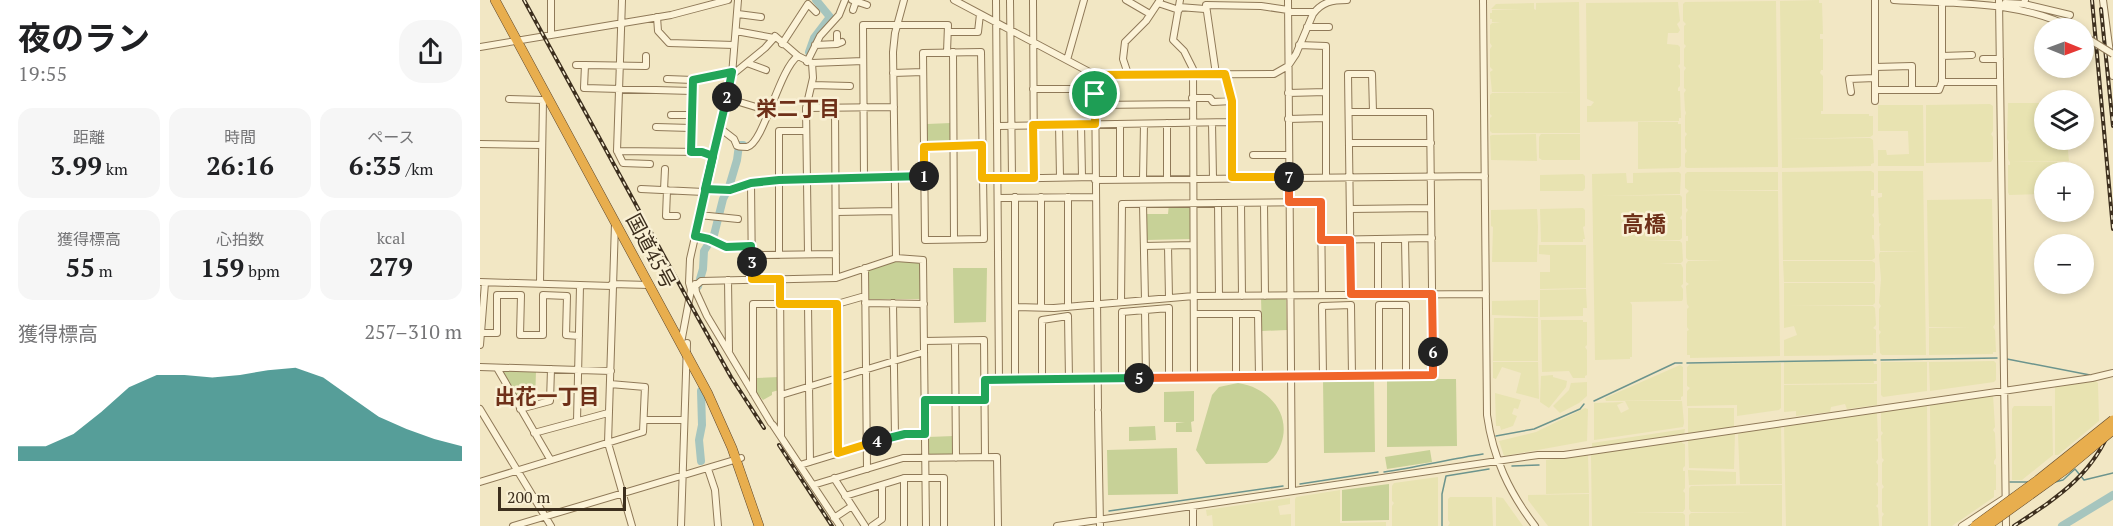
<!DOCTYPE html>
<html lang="ja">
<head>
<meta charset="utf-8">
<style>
  :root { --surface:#fff; --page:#f6f6f6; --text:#202124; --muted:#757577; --accent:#0f766e }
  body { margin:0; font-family:"PT Serif","Noto Sans JP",serif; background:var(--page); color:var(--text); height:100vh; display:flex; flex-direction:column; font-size:22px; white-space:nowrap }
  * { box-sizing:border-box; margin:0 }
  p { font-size:20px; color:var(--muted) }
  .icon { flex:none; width:33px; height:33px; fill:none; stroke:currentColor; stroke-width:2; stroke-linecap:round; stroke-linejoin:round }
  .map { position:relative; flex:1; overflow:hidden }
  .panel { display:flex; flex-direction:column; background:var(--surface); width:480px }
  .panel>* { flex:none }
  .needle { width:39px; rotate:91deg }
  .fabs { position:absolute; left:1554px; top:18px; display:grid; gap:12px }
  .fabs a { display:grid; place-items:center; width:60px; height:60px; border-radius:50%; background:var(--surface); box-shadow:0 3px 9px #0003; font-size:30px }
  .scale { position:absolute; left:18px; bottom:15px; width:128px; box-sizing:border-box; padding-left:6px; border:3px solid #3d2f1e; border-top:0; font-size:16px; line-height:21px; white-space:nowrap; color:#3d2f1e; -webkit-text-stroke:4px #f9f0d4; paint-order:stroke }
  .pin { position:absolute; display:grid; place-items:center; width:51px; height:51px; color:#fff; margin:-26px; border:3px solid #fff; border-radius:50%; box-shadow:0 2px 6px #0007 }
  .km { position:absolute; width:30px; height:30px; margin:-15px; border-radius:50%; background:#222; color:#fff; font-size:16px; line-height:30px; text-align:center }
  .round { display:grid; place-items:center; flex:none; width:63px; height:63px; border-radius:24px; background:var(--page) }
  .summary { display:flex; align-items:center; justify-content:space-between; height:102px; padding:0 18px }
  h1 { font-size:33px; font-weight:700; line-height:45px }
  .metrics { display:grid; grid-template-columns:repeat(3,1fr); gap:9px; height:102px; padding:6px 18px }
  .metrics div { display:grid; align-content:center; border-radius:15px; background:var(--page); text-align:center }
  .metrics b { font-size:26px; font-weight:700 }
  .metrics small { font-size:16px; font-weight:400 }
  .metrics p { font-size:16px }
  .chart { height:168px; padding:12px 18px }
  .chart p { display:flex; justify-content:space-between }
  .chart svg { width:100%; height:108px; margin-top:6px; fill:var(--accent); opacity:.7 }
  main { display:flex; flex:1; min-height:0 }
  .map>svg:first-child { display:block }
  .farmland { fill:#e8e3b1 }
  .green { fill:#c7d197 }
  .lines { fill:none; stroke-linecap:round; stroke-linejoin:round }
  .stream { stroke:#6c948d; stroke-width:1.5 }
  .river { stroke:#a6c5be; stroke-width:8 }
  .minor-casing { stroke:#8f7958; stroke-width:8 }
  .highway-casing { stroke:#5c462d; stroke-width:10 }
  .minor { stroke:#fcf3d8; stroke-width:6 }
  .highway { stroke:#e8ae4e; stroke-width:9 }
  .rail-casing { stroke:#3d2f1e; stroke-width:4 }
  .rail { stroke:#f9f0d4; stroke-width:1.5; stroke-dasharray:4.5; stroke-linecap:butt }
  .minor-bridge-casing { stroke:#8f7958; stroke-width:8; stroke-linecap:butt }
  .highway-bridge-casing { stroke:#5c462d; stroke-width:10; stroke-linecap:butt }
  .minor-bridge { stroke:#fcf3d8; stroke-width:6 }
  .highway-bridge { stroke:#e8ae4e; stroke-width:9 }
  .split-1-casing { stroke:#fff; stroke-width:12 }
  .split-2-casing { stroke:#fff; stroke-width:12 }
  .split-3-casing { stroke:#fff; stroke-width:12 }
  .split-4-casing { stroke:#fff; stroke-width:12 }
  .split-5-casing { stroke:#fff; stroke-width:12 }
  .split-6-casing { stroke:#fff; stroke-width:12 }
  .split-7-casing { stroke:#fff; stroke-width:12 }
  .split-8-casing { stroke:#fff; stroke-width:12 }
  .split-1 { stroke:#f5b400; stroke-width:8 }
  .split-2 { stroke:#22a559; stroke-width:8 }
  .split-3 { stroke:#22a559; stroke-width:8 }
  .split-4 { stroke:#f5b400; stroke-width:8 }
  .split-5 { stroke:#22a559; stroke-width:8 }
  .split-6 { stroke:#f0652b; stroke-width:8 }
  .split-7 { stroke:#f0652b; stroke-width:8 }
  .split-8 { stroke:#f5b400; stroke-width:8 }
  .labels { text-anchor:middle; stroke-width:5; stroke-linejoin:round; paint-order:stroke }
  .street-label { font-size:20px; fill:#3d2f1e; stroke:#f9f0d4 }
  .neighbourhood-label { font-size:21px; font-weight:bold; fill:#6e3019; stroke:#f9f0d4 }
  .quarter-label { font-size:22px; font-weight:bold; fill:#6e3019; stroke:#f9f0d4 }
</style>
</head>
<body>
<main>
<section class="panel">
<div class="summary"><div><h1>夜のラン</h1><p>19:55</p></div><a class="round"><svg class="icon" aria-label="share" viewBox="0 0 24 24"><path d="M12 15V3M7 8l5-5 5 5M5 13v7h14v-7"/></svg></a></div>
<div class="metrics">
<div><p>距離</p><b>3.99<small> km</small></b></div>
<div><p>時間</p><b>26:16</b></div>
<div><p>ペース</p><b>6:35<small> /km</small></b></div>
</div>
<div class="metrics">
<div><p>獲得標高</p><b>55<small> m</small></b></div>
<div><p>心拍数</p><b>159<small> bpm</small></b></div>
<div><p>kcal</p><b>279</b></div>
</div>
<div class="chart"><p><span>獲得標高</span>257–310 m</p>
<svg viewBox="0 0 160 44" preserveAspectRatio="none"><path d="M0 44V38L10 38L20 33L30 24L40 14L50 9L60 9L70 10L80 9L90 7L100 6L110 10L120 18L130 26L140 31L150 35L160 38V44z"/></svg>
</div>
</section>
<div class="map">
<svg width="1633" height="526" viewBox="0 0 1633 526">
  <rect width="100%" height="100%" fill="#f2e7c4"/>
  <!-- farmland -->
  <path class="farmland" d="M1339,0v3h3l1,31h-3v5h3v31h-2l-1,3 3,3v35h-2v3h48v2h4v19l-3,2 -82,2 82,-1 3,2 1,23 -3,1v2l-89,2 -2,-167z
    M1296,1l2,166 -91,1 -2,-1v-13l2,-3 -2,-3v-11l2,-3 -2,-2v-16l1,-3 -1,-3 -1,-17 2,-3 -2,-2v-17l2,-3 -2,-2v-17l2,-3 -2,-2v-18l2,-2 -3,-3v-17l2,-2z
    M1099,2l1,90h-88l-2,-20 3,-2 -3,-3v-18l2,-3 -2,-3v-18l2,-2 9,-1h-9v-3h-2v-6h2v-3l30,-1h-31l5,-5 38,-1v6l2,1v-7z
    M1198,2l2,19 -3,3 3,6 -2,3h-10l-1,11 11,1 2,2v17l-2,2 2,3v17l-2,2v3h2l1,27h-2v3l-92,1v-16h4l3,-4 -7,-3 -1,-96z
    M1100,92v41h-88l-2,-2v-13l2,-2 -2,-2v-19l2,-2z
    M1528,103h36v37h23l-24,1h24l2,20 -58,1h58l1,10h-26v22l-35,1 -1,-3v-27h2v-3l-2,-3v-15l1,-2 -2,-3z
    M1510,104l3,2v25l-2,3 2,3v22l-2,3 -65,1v-58z
    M1398,105h45l1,61h-46v-16h8l1,5 22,-1 -1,-23h-30z
    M1158,122h40v2h3v42l-2,2 -41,1z
    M1056,134l1,27 -46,-1 -1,-24 2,-1z
    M1061,134h39v26h-38l-3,-2v-21z
    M1391,171l3,2v17h-3v6h3v17l-2,2 2,3v17h-2v3l2,2 1,18 -3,2h-89l-1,-88z
    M1398,171h45l3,184h-44l-2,-2 -1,-18 2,-3 -2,-2v-21l2,-3 -2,-3 2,-24 -2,-24 1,-3 40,-1h-40l-1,-24 2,-3 -2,-1 -1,-25 4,-1v-4h-4z
    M1199,172l2,2 -1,20 -80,2 80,-1 2,2v18l-2,3 2,2v18l-2,2 -38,1h38l2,2 1,18 -2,2 -22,1h22l2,4v16l-2,2 2,3v10l-1,2 -52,1 2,3v52h-2v2l-35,1 -3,-186 34,-1 1,10h6v-10z
    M1207,172h91v18l-82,1h82l2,165 -90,2v-3h-3v-24l2,-1 -2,-3v-18l2,-2 -2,-3 -1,-18 3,-2 -3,-2v-18l2,-3 36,-1h-36l-2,-2v-17h2v-5h-2v-23l2,-3 -2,-2v-14l3,-3 -4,-3v-14z
    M1103,174l2,2v12l-2,3h-43v-16z
    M1512,199l3,125 -2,3 2,3 1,22h-3v2l-64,1v-27l41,-1h-41l-2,-127z
    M1103,208l2,2v16l-2,1 2,12h-2v3h-42l-1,-33z
    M1057,209l1,18h-33h33l-1,35h-45l1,-35 -2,-1v-16z
    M1059,245h47v43l-46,1v-17h10v-17l-11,-1z
    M1303,261h89l3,2v17l-2,2h-89z
    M1304,283h89l2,2v18l-2,2h-85l85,1 2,2 1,17 -3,3 3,2v23h-3v2l-89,1v-16l13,-5 -3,-9 -10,2z
    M1106,289l1,19h-4v8l-43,1v-27z
    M1058,300v17l-46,-2v-14z
    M1014,318h44v43h-45z
    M1061,320h42v2h4v23l-2,2 2,3v25l-2,1v2h-12l-4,-7 -27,1z
    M1393,361l1,3h3v17h-3v2l-90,1v-22z
    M1514,361l2,2v17l-2,2 -64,9 -1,-29z
    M1013,362h45l1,37 -23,-6 5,-20 -19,-6 -6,12 -3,-1z
    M1401,362h46v29l-44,6 -2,-2z
    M1301,363v45l-2,2 -42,6v-11l-50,1v-15l3,-3 -3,-2v-19l3,-3z
    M1200,365l3,2v29l-2,1v3l-75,1 -1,-3z
    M1073,375v2l14,4 -1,6 -17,21 -9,-6 1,-26z
    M1616,381l2,2 1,38 -41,34h-3v-68z
    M1107,382v14l-8,7 -19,10 -7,-7 16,-16 2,-7z
    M1397,384v21l-30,4 -2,-5 -14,3 -1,5 -34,4v-5l-12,1v-27z
    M1015,393l26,7 -3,9 -4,-1 -2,6 5,2 -4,10 -12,4 -1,-4h-4z
    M1513,395l2,32 -2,3 2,3 1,25 -2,3v3l2,1v25h-2v7l-42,29h-21l-1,-122z
    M1145,401h57l2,22 -1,4 -89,13v-37l30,-1 -7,3 4,8 8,-4z
    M1447,405l1,121h-46v-9l2,-3 -2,-2v-23l2,-2 -2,-3v-21l2,-3 -2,-2 -1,-22 2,-3 -2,-2v-19z
    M1534,406h38l1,49 -31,25h-10v-71z
    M1105,408l3,1 -1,32 -83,15 -5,-15 37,-9z
    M1208,408h46v19l-46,7z
    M1396,412l1,2 1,24 -2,2 2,2v17l-2,3 2,3v17l-2,2 2,3v17l-2,2 2,2 1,18h-93l-2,-101z
    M1301,426l1,58h-42l-2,-49 2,-4z
    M1205,429l-1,6 -92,14v-6z
    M1255,432l-1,37 -45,-1 -1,-29z
    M1202,440v3l3,1v22l-2,2v3h2v17l-2,3 2,2v16l-2,3 -54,1h54l2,2v11h-93l-1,-72z
    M1108,455l1,38 -43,1v-34z
    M1208,470l48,2v12l-47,1z
    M958,477v49h-46v-20l2,-3 -2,-2v-15l2,-3z
    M1302,485v41h-93v-11l2,-2 64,-1h-64l-2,-3v-21l2,-2z
    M860,490v33l46,-1v4h-91v-27l1,-2z
    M1109,494v32h-41l-20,-26v-5z
    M970,497h42l1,29h-45l2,-3 -2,-3v-21z
    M1016,497l7,1 20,28h-27z
    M810,498v6l-12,2 2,9 11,-1v12h-78l-1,-11 -5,1 -1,-6z"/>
  <!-- green -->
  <path class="green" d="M471,123l1,20 -3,2 -20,1 -2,-3v-19z
    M689,204h21l1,35 -44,1v-26h21z
    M416,261l24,1v37h-52v-29z
    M473,268h34l-1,54 -32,1z
    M804,297l2,3 1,30 -25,1 -1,-33z
    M25,370l31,1 -1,32 -10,3 -4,-1 -18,-31z
    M299,377v13l-7,2v3l-9,5 -7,-8v-14z
    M907,379h69l1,67 -70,1z
    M843,380h51l1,72 -51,1z
    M758,383c30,4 54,31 43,61 -3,8 -7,15 -14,19l-61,1 -10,-14 16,-55 7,-8z
    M714,391v30l-3,1 1,10h-16v-9l9,-1h-21v-30z
    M675,426l1,14 -27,1v-14z
    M474,436l-1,19 -25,1v-19z
    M697,448l1,46 -70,1 -1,-45z
    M950,450l2,12 -45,7 -2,-12z
    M909,484v36l-47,1v-31z"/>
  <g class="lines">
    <!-- stream -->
    <path class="stream" d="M1527,359l83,16
      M1401,360l116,-2
      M1207,363l189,-3
      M1114,401l81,-38h7
      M1016,436l38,-7 46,-20 4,-5
      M1032,466l27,-1
      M904,472c34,-5 66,-13 99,-18
      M1530,482h19
      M1575,482l8,-2 12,-11 9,11 29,-7
      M820,484l78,-12
      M629,511l174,-25
      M962,526v-32l4,-18 43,-7"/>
    <!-- river -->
    <path class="river" d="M329,52l5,-14 16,-21 -14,-17
      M218,286l5,-17 1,-18 10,-16 9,-36 6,-12 8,-27 2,-15h4
      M221,391l1,34 -3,15 2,21
      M1582,526l51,-31"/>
    <defs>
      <path id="minor" d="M142,0l-5,151 85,1 11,4
        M372,0l15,5
        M474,0l141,75 179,-1 14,-8 8,-12 17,-40c9,-12 19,-14 34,-14
        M516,0l3,380
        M530,0l2,178
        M553,0l1,178
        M646,0l24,14
        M700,0l-7,40 11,11 9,18 1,308
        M808,0l4,491
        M1003,0l4,415c6,43 22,77 48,111
        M1395,0v101
        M1414,0c59,4 125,0 178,28
        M1519,0l7,526
        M1623,0l10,76
        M1462,2v80
        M678,3l21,7
        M1544,4l46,11
        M699,7l26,2
        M1524,7l1,-4 19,1 1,-4
        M373,10l3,-9
        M808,12h26
        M258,14l23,3
        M177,17l1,14 11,12 65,2
        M827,27h22
        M256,31l38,7 1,-2 23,20 14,7 1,15 -7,30 2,146
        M468,32h30l2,-18
        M71,35v-35
        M302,44l26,-40 8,8
        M357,44v-10
        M335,45l22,-1 5,-2
        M819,45l27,1v130
        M0,47l191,-32 57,-15
        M473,52l1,187
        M501,52l3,187 -59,1 -2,-187z
        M1462,56l30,-1
        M1503,59h17
        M587,60l17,-60
        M327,62l13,-26 19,-21 6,-15
        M267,63l19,7
        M332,63l51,-2
        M96,65h9l-1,23 108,3
        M105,65l61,1v-10
        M1395,67l37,-1v24
        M413,73l30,-1
        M648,74l-5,-15 2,-17 21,-21 14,-21
        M736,74l-10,-69 55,1 27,4
        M745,74l7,27v76
        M252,75l33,-27 9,-10
        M615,75l3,333
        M187,79l26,1 -2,72
        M213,80l39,-8
        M332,85l38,1
        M553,89h62
        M1395,90h64l3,-8h58
        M1371,92l-2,-13 26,-1
        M808,93l38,-1
        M615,94l20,-1
        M246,98l43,13
        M712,98h18l3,4 19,-1
        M29,99l34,1 -3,183
        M615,105l97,-1
        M326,108l88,-1
        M355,108l1,170
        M191,115h20
        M808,119l37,-1
        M687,123v55
        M732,123l1,55
        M579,124l1,53
        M601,124l1,53
        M640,124v55
        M518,126l233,-4
        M176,127l35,1
        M241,129l13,10 3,7c1,1 9,1 10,1 17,-4 32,-78 51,-91
        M869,143h82
        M0,144l62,1
        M444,147l58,-2
        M137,151l6,12 27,1
        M773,155h36
        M384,179l-1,-154h85l-1,27
        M502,179l113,-2
        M663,179l1,-55
        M615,180l390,-4
        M271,183l1,96
        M161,189l63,3
        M225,189l25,2 21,-8 28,-3 145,-3
        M184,190l1,-21
        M187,190l-1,26h11
        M535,197v183
        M561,197v110
        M588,197v110
        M518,198l98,-1
        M738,203l1,93
        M761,203l1,93
        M784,203l1,93
        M663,204l2,96
        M870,209l81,-1
        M356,212l59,-1
        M219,215l39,4
        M135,224l-7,219 24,83
        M215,236l14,3 17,8 25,-1
        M898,239v56
        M925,239l1,55
        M841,240l111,-2
        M664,246l49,-1
        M688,246l1,52
        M272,255l84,-1
        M299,255v-124h27
        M416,258l27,2 3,266
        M385,268l2,201
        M300,279l1,157
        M248,280l1,71
        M0,282l132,4
        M132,284l37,1
        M215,284l1,8 11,24 64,107
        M211,290l10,-9 135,-3 60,-20 -3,-206 2,-19 9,-33
        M871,294l-3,-220h24l1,38
        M641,302l1,-98 199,-2 1,93
        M385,303l59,1
        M413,303l2,133
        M328,304l2,158
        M357,304l1,149
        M535,307l39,1 140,-12 292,-2
        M665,310l1,68
        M715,314h63l1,63
        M756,314v63
        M1,333h16v-38h24l-1,40h23v-40l24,1 -1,39 13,1
        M444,341l60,-1 1,117
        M475,341l1,117
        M201,343l10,-53 -2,-7 1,-24 42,-184 6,-75
        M0,345l5,-62
        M0,367l131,4
        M17,368l53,91
        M843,376l-1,-70 29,-1 1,71
        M899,376v-71h27v70
        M642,378v-66l47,-4v70
        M505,380l448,-5 -3,-263h-81
        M562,380v-60l26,-4 1,64
        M273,393v-89h84l28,-8
        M301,395l143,-43
        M445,400h60
        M0,409l71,117
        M40,409l30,-8 1,-32
        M618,412l2,114
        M165,420h39
        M97,421l3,-135
        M293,425l67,101
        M54,433l74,-20
        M320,465l95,-29 30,-2
        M228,469l7,21 3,36
        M354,478l31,48
        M0,482l163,-50 2,-45 -35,-3
        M333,485l90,-27 94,-1 1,69
        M365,496l59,-18h40v48
        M713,506v20
        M354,518l18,-12
        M33,526l228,-68
        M201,526l6,-183
        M392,526l10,-7v-34
        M424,526v-48
        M577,526l481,-71h26l528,-77 21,-5
        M1482,526l43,-28"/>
      <path id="highway" d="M15,0l213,394 24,54 27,78"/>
    </defs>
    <!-- minor casing -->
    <use href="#minor" class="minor-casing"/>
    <!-- highway casing -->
    <use href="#highway" class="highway-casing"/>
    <!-- minor -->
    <use href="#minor" class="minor"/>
    <!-- highway -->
    <use href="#highway" class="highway"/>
    <defs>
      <path id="rail" d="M44,0l164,300 43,77 33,51
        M1612,0l21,229
        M1621,9l12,117
        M299,445l53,81
        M1534,526c44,-29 81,-52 99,-104"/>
    </defs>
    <!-- rail casing -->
    <use href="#rail" class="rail-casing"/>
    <!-- rail -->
    <use href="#rail" class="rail"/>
    <defs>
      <path id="minor-bridge" d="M1604,36l29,18"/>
      <path id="highway-bridge" d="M1495,526l63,-46 75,-60
        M1507,526l79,-57 47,-39"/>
    </defs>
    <!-- minor-bridge casing -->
    <use href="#minor-bridge" class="minor-bridge-casing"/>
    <!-- highway-bridge casing -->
    <use href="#highway-bridge" class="highway-bridge-casing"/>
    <!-- minor-bridge -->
    <use href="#minor-bridge" class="minor-bridge"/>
    <!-- highway-bridge -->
    <use href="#highway-bridge" class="highway-bridge"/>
  </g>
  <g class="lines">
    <defs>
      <path id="split-1" d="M444,176v-29l58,-2v33h52l-1,-53 62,-1v-30"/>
      <path id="split-2" d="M247,97l-22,92 25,1 21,-7 28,-3 145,-4"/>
      <path id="split-3" d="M247,97l5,-25 -39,8 -2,72h11l11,4 -18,80 14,3 17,8 25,-1 1,16"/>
      <path id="split-4" d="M272,262v17h28v25h57l1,149 39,-12"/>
      <path id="split-5" d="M397,441l28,-7h20v-34h60v-20l154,-2"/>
      <path id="split-6" d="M659,378l294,-3v-23"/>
      <path id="split-7" d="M809,177v25h32v38h29l1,54h81l1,58"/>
      <path id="split-8" d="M615,94v-19l130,-1 7,27v76h57"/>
    </defs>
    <!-- split-1 casing -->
    <use href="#split-1" class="split-1-casing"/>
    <!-- split-2 casing -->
    <use href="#split-2" class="split-2-casing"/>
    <!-- split-3 casing -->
    <use href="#split-3" class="split-3-casing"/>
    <!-- split-4 casing -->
    <use href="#split-4" class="split-4-casing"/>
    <!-- split-5 casing -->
    <use href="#split-5" class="split-5-casing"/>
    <!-- split-6 casing -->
    <use href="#split-6" class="split-6-casing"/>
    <!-- split-7 casing -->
    <use href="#split-7" class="split-7-casing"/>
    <!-- split-8 casing -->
    <use href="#split-8" class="split-8-casing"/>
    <!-- split-1 -->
    <use href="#split-1" class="split-1"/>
    <!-- split-2 -->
    <use href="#split-2" class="split-2"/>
    <!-- split-3 -->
    <use href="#split-3" class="split-3"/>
    <!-- split-4 -->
    <use href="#split-4" class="split-4"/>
    <!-- split-5 -->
    <use href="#split-5" class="split-5"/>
    <!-- split-6 -->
    <use href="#split-6" class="split-6"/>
    <!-- split-7 -->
    <use href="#split-7" class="split-7"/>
    <!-- split-8 -->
    <use href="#split-8" class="split-8"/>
  </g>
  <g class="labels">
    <!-- street labels -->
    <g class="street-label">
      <text transform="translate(171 251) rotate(62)" y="7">国道45号</text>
    </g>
    <!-- neighbourhood labels -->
    <g class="neighbourhood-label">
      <text x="318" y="116">栄二丁目</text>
      <text x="67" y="404">出花一丁目</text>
    </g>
    <!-- quarter labels -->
    <g class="quarter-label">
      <text x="1164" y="232">高橋</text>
    </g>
  </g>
</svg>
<div class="fabs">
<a><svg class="needle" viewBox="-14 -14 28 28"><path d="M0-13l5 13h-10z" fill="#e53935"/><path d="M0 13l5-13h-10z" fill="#757577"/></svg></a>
<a><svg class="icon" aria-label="layers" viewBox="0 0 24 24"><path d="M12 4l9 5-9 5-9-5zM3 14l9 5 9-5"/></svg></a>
<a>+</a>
<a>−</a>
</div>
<div class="scale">200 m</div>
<div class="pin" style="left:615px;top:94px;background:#1e9e55"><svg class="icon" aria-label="arrive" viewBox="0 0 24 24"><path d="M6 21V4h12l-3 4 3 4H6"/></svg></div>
<b class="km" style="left:444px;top:176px">1</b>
<b class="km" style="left:247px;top:97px">2</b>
<b class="km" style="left:272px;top:262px">3</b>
<b class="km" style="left:397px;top:441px">4</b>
<b class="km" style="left:659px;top:378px">5</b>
<b class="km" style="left:953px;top:352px">6</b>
<b class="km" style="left:809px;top:177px">7</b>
</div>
</main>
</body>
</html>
